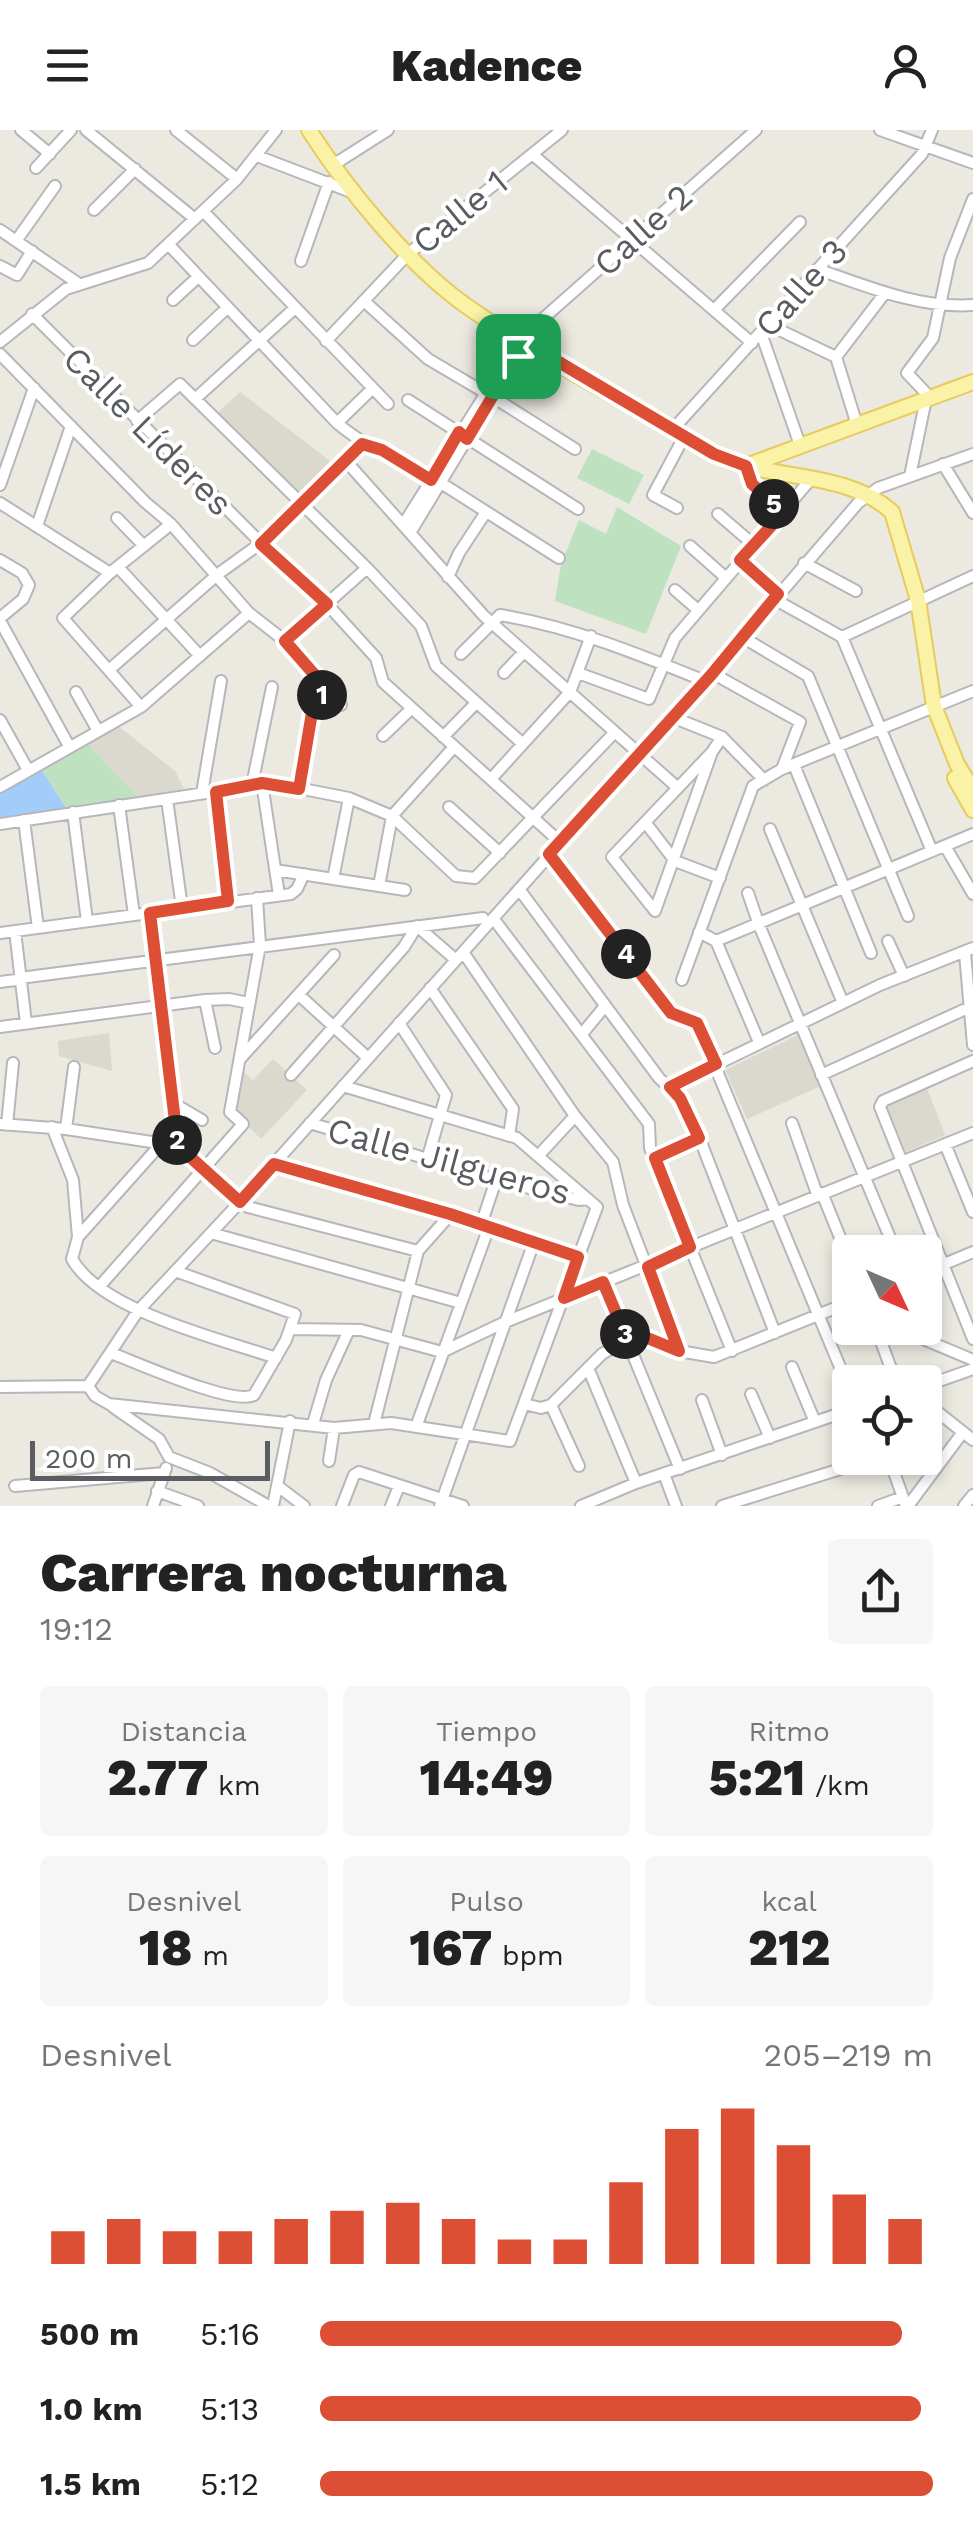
<!DOCTYPE html>
<html lang="es">
<head>
<meta charset="utf-8">
<style>
  :root { --surface:#fff; --page:#f6f6f6; --text:#222; --muted:#767676; --accent:#dc4f35 }
  body { margin:0; font-family:"Work Sans",sans-serif; background:var(--page); color:var(--text); height:100vh; display:flex; flex-direction:column; font-size:38px; white-space:nowrap }
  * { box-sizing:border-box; margin:0 }
  p { font-size:32px; color:var(--muted) }
  .icon { flex:none; width:55px; height:55px; fill:none; stroke:currentColor; stroke-width:2; stroke-linecap:round; stroke-linejoin:round }
  .map { position:relative; height:1376px; overflow:hidden }
  .side { display:flex; flex-direction:column; background:var(--surface); flex:1 }
  .side>* { flex:none }
  .needle { width:65px; rotate:134deg }
  .fabs { position:absolute; left:832px; top:1105px; display:grid; gap:20px }
  .fabs a { display:grid; place-items:center; width:110px; height:110px; border-radius:10px; background:var(--surface); box-shadow:0 5px 15px #0003; font-size:50px }
  .scale { position:absolute; left:30px; bottom:25px; width:240px; box-sizing:border-box; padding-left:10px; border:5px solid #595c60; border-top:0; font-size:28px; line-height:35px; white-space:nowrap; color:#595c60; -webkit-text-stroke:8px #fff; paint-order:stroke }
  .pin { position:absolute; display:grid; place-items:center; width:85px; height:85px; color:#fff; margin:-42px; border-radius:20px; box-shadow:0 5px 15px #0006 }
  .km { position:absolute; width:50px; height:50px; margin:-25px; border-radius:50%; background:#222; color:#fff; font-size:28px; line-height:50px; text-align:center }
  .round { display:grid; place-items:center; flex:none; width:105px; height:105px; border-radius:10px; background:var(--page) }
  .overview { display:flex; align-items:center; justify-content:space-between; height:170px; padding:0 40px }
  h1 { font-size:55px; font-weight:800; line-height:75px }
  .figures { display:grid; grid-template-columns:repeat(3,1fr); gap:15px; height:170px; padding:10px 40px }
  .figures div { display:grid; align-content:center; border-radius:10px; background:var(--page); text-align:center }
  .figures b { font-size:50px; font-weight:800 }
  .figures small { font-size:28px; font-weight:400 }
  .figures p { font-size:28px }
  .chart { height:280px; padding:20px 40px }
  .chart p { display:flex; justify-content:space-between }
  .chart svg { width:100%; height:180px; margin-top:10px; stroke:var(--accent); stroke-width:6 }
  ul { padding:0 40px; list-style:none; font-size:32px }
  li { display:grid; grid-template-columns:160px 120px 1fr; align-items:center; height:75px }
  li i { height:25px; border-radius:12px; background:var(--accent) }
  header { display:flex; justify-content:space-between; align-items:center; height:130px; padding:0 40px; background:var(--surface); font-size:45px; font-weight:800 }
  .map>svg:first-child { display:block }
  .education { fill:#dbd8ce }
  .green { fill:#bee1c0 }
  .water { fill:#a2ccf9 }
  .lines { fill:none; stroke-linecap:round; stroke-linejoin:round }
  .minor-casing { stroke:#b6b7bc; stroke-width:14 }
  .major-casing { stroke:#e7cb5d; stroke-width:18 }
  .minor { stroke:#fff; stroke-width:10 }
  .major { stroke:#f9f2a7; stroke-width:14 }
  .route-casing { stroke:#fff; stroke-width:20 }
  .route { stroke:#dc4f35; stroke-width:12 }
  .labels { text-anchor:middle; stroke-width:8; stroke-linejoin:round; paint-order:stroke }
  .street-label { font-size:35px; fill:#595c60; stroke:#fff }
</style>
</head>
<body>
<header><svg class="icon" aria-label="menu" viewBox="0 0 24 24"><path d="M4 6h16M4 12h16M4 18h16"/></svg>Kadence<svg class="icon" aria-label="person" viewBox="0 0 24 24"><circle cx="12" cy="8" r="4"/><path d="M4 21q1-7 8-7t8 7"/></svg></header>
<div class="map">
<svg width="973" height="1376" viewBox="0 0 973 1376">
  <rect width="100%" height="100%" fill="#ebe9e0"/>
  <!-- education -->
  <path class="education" d="M240,262l94,72 -36,33 -82,-83z
    M118,596l57,45 9,18 -46,8 -52,-55z
    M109,903l3,38 -53,-15 -1,-15z
    M802,903l21,52 -76,34 -22,-49z
    M273,929l34,31 -46,49 -27,-27 7,-42 12,10z
    M926,956l19,49 -39,17 -19,-46z"/>
  <!-- green -->
  <path class="green" d="M592,319l52,26 -15,29 -52,-26z
    M617,377l64,39 -35,88 -91,-33 6,-37 18,-44 27,14z
    M86,612l52,55 -72,11 -27,-42z"/>
  <!-- water -->
  <path class="water" d="M39,636l27,42 -66,10v-29z"/>
  <g class="lines">
    <defs>
      <path id="minor" d="M21,0l29,24
        M86,0l109,89
        M176,0l61,49
        M880,0l93,33
        M532,24l220,189
        M257,26l97,37
        M333,35l55,-35
        M36,38l35,-38
        M94,80l41,-41
        M203,81l185,193
        M0,100l79,54
        M16,111l39,-55
        M169,115l168,178c28,24 62,38 94,57
        M301,131l28,-79
        M0,136l17,9 15,-24
        M817,139c49,17 103,40 156,36
        M173,170l25,-23
        M364,171l64,58 56,33
        M714,180l86,-88
        M32,184l229,229 66,61 49,54 7,24 177,160
        M769,195l67,32 21,68
        M761,203l39,112
        M193,210l34,-32
        M326,211l82,-87 154,-124
        M0,212l66,-53 82,-26 89,-84 39,-49
        M0,224l145,148 26,22 78,89 36,28 56,64
        M836,227l49,-64
        M493,267l82,52
        M195,269l100,-91
        M408,270l170,109
        M137,291l43,-37 187,184 54,58 15,40 87,78
        M337,293l35,-34
        M674,298l248,-274 10,-24
        M345,330l139,156 194,172
        M943,334l30,49
        M746,336l5,18 33,28
        M910,346l16,-77 -1,-7 -18,-19 26,-35 17,-80 23,-59
        M441,353l118,75
        M0,355l34,-97
        M0,373l110,70
        M677,378l-24,-13 32,-60
        M718,384l36,31
        M117,388l27,28
        M403,395l117,-186 236,-209
        M37,396l34,-100
        M410,403l116,-192
        M690,416l35,31
        M0,430l22,13 7,12 -6,14 -23,19
        M740,430l38,34
        M804,433l52,28
        M118,437l82,89
        M448,447l11,-24 27,-41
        M675,460l23,20
        M774,469l68,38 90,214
        M0,491l69,125
        M742,507l66,39 100,240
        M842,507l131,-61
        M285,511l82,-73
        M461,524l39,-39c72,12 138,39 205,66
        M109,540l109,-96 43,-31 101,-99
        M504,543l20,-21
        M578,543l71,26 26,-61 136,-159
        M712,543l88,49 -18,47
        M76,562l22,39
        M141,577l-78,-89 47,-45 61,-49
        M672,587l50,20 42,43
        M0,590l28,50
        M383,606l28,-27
        M443,607l33,-34
        M712,622l-100,105 43,54 57,-159 10,-15
        M794,635l77,188
        M491,649l79,-87 21,-56
        M262,653l17,112
        M252,655l20,-98
        M0,657l141,-80 108,-94
        M299,659l14,-82 14,-18
        M216,661l12,110
        M202,663l19,-112
        M167,669l15,109
        M119,675l15,110
        M449,677l51,46
        M73,682l14,109
        M24,690l14,108
        M645,692l30,39 45,17
        M0,694l272,-41 77,15 43,18 64,60 19,2 140,-146
        M770,699l73,174
        M945,716l28,48
        M549,724l122,159 26,10 153,368
        M275,740l130,20
        M333,749l16,-81
        M379,756l13,-70 62,-69
        M519,759l140,189 21,20 19,39 76,196
        M748,763l11,32 137,327
        M150,783l28,233
        M493,788l156,206 1,24 82,203
        M417,796l39,34
        M15,801l11,92
        M699,802l17,9 43,101
        M0,803l291,-39 6,-5 7,-15
        M716,811l257,-107
        M888,811l16,35
        M463,822l112,164 38,46 10,43 56,146
        M965,823l8,92
        M20,848l463,-60
        M682,850l71,-194 29,-17 191,-78
        M0,852l16,-2
        M430,858l83,121 -4,27
        M299,865l69,63
        M205,870l10,48
        M399,893l47,72 -19,65
        M0,897l205,-27 24,-1 20,4
        M582,904l23,-28
        M240,929l94,-104
        M973,931l-90,40 -3,6 93,232
        M291,945l113,-128 13,-21
        M821,945l149,-68
        M670,957l210,-102 93,-37
        M173,973l29,17
        M310,993l186,57 83,20 9,-1
        M792,993l25,71
        M0,994l66,5 112,17 70,61 170,44
        M7,995l6,-62
        M52,997l21,53 5,57 -6,22c29,52 149,80 204,99
        M66,999l8,-62
        M945,1014l28,68
        M539,1025l36,-39
        M655,1028l44,-21
        M274,1034l176,51 128,42
        M822,1063l28,69
        M481,1095l15,-45
        M211,1103l250,70
        M78,1107l83,-93
        M925,1142l48,-20
        M603,1152l77,187
        M99,1157l144,-163 -13,-12 30,-167 -3,-47
        M876,1198l20,54
        M897,1198l76,32
        M292,1199l69,1 81,22 61,-29 470,-190
        M111,1223c27,10 122,53 143,42l32,-55 9,-26 -120,-43
        M792,1237l23,55
        M588,1238l48,115
        M88,1256l50,-75 102,-109 472,-529 146,-170 20,-15 95,-34
        M88,1256l7,10 14,8 225,24 57,-5 119,18 87,-234 -80,-69 -174,-52
        M925,1256l48,-17
        M0,1257l88,-1
        M751,1264l19,44
        M702,1270l20,55
        M925,1272l48,38
        M524,1274l17,4 10,-3 51,-51 25,-15 18,-2 34,14 35,6 136,-55
        M551,1275l28,61
        M113,1277l46,32 10,18 41,16 59,33
        M313,1294l13,-44 23,-50
        M374,1294l44,-173 32,-36
        M416,1297l73,-200
        M889,1328l17,48
        M329,1331l5,-33
        M664,1344l12,32
        M15,1356l149,-13
        M279,1357l25,19
        M157,1361l41,15
        M153,1376l13,-38
        M273,1376l17,-85
        M342,1376l12,-31 5,-3 104,34
        M391,1376l8,-20
        M440,1376l94,-264
        M581,1376l55,-23 214,-73
        M722,1376l154,-48
        M878,1376l25,-9
        M908,1376l55,-74
        M964,1376l9,-11"/>
      <path id="major" d="M309,0c37,58 100,135 156,175 60,42 126,79 190,113 24,13 46,32 72,42 52,20 121,12 165,52l26,88 16,106 23,58 16,26
        M749,335l224,-83
        M955,648l18,32"/>
    </defs>
    <!-- minor casing -->
    <use href="#minor" class="minor-casing"/>
    <!-- major casing -->
    <use href="#major" class="major-casing"/>
    <!-- minor -->
    <use href="#minor" class="minor"/>
    <!-- major -->
    <use href="#major" class="major"/>
  </g>
  <g class="lines">
    <defs>
      <path id="route" d="M525,212l189,112 32,12 6,18 32,28 -44,48 38,34 -66,80 -163,180 122,159 26,10 19,41 -46,23 10,11 19,40 -44,20 35,89 -42,20 31,84 -34,-14 -18,2 -24,-57 -39,16 14,-41 -128,-43 -176,-50 -34,38 -62,-56 -28,-233 78,-12 -12,-109 46,-9 37,6 14,-82 14,-18 -42,-48 42,-37 -66,-60 101,-100 20,6 49,30 28,-48 8,7z"/>
    </defs>
    <!-- route casing -->
    <use href="#route" class="route-casing"/>
    <!-- route -->
    <use href="#route" class="route"/>
  </g>
  <g class="labels">
    <!-- street labels -->
    <g class="street-label">
      <text transform="translate(460 82) rotate(-39)" y="12">Calle 1</text>
      <text transform="translate(643 100) rotate(-42)" y="12">Calle 2</text>
      <text transform="translate(801 158) rotate(-48)" y="12">Calle 3</text>
      <text transform="translate(148 301) rotate(45)" y="12">Calle Líderes</text>
      <text transform="translate(449 1031) rotate(15)" y="12">Calle Jilgueros</text>
    </g>
  </g>
</svg>
<div class="fabs">
<a><svg class="needle" viewBox="-14 -14 28 28"><path d="M0-13l5 13h-10z" fill="#e53935"/><path d="M0 13l5-13h-10z" fill="#767676"/></svg></a>
<a><svg class="icon" aria-label="locate" viewBox="0 0 24 24"><circle cx="12" cy="12" r="6"/><path d="M12 2v4M12 18v4M2 12h4M18 12h4"/></svg></a>
</div>
<div class="scale">200 m</div>
<div class="pin" style="left:518px;top:226px;background:#1e9e55"><svg class="icon" aria-label="arrive" viewBox="0 0 24 24"><path d="M6 21V4h12l-3 4 3 4H6"/></svg></div>
<b class="km" style="left:322px;top:565px">1</b>
<b class="km" style="left:177px;top:1010px">2</b>
<b class="km" style="left:625px;top:1204px">3</b>
<b class="km" style="left:626px;top:824px">4</b>
<b class="km" style="left:774px;top:374px">5</b>
</div>
<section class="side">
<div class="overview"><div><h1>Carrera nocturna</h1><p>19:12</p></div><a class="round"><svg class="icon" aria-label="share" viewBox="0 0 24 24"><path d="M12 15V3M7 8l5-5 5 5M5 13v7h14v-7"/></svg></a></div>
<div class="figures">
<div><p>Distancia</p><b>2.77<small> km</small></b></div>
<div><p>Tiempo</p><b>14:49</b></div>
<div><p>Ritmo</p><b>5:21<small> /km</small></b></div>
</div>
<div class="figures">
<div><p>Desnivel</p><b>18<small> m</small></b></div>
<div><p>Pulso</p><b>167<small> bpm</small></b></div>
<div><p>kcal</p><b>212</b></div>
</div>
<div class="chart"><p><span>Desnivel</span>205–219 m</p>
<svg viewBox="0 0 160 44" preserveAspectRatio="none"><path d="M5 44V36M15 44V33M25 44V36M35 44V36M45 44V33M55 44V31M65 44V29M75 44V33M85 44V38M95 44V38M105 44V24M115 44V11M125 44V6M135 44V15M145 44V27M155 44V33"/></svg>
</div>
<ul>
<li><b>500 m</b>5:16<i style="width:95%"></i></li>
<li><b>1.0 km</b>5:13<i style="width:98%"></i></li>
<li><b>1.5 km</b>5:12<i style="width:100%"></i></li>
</ul>
</section>
</body>
</html>
